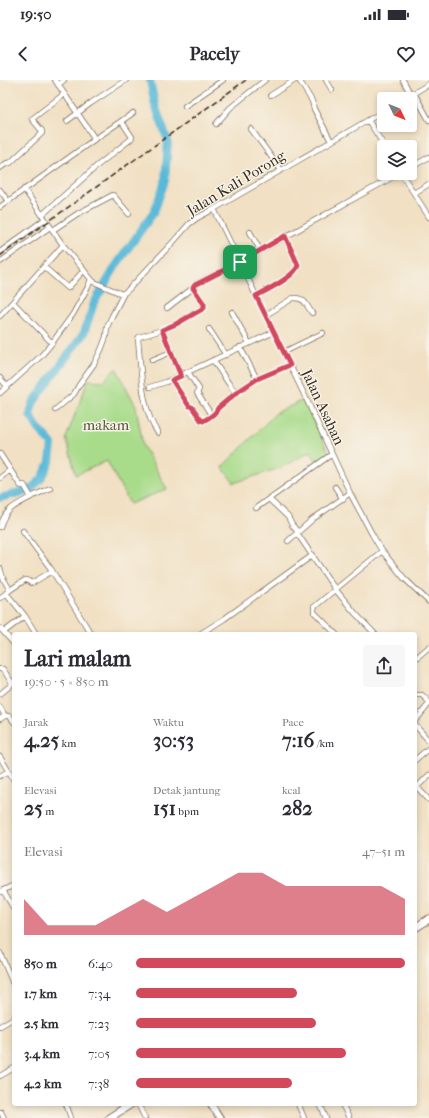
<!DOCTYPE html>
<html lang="id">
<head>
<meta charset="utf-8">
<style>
  :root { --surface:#fff; --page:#f7f7f7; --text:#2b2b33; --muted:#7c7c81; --accent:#d1495b }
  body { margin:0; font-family:"IM FELL French Canon",serif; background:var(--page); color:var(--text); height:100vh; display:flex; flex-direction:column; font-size:15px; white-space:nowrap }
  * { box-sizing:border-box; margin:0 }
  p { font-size:13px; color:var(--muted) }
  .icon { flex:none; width:22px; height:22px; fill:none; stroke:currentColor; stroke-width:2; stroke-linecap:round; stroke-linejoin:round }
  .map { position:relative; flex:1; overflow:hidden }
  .details { position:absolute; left:12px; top:552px; width:405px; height:474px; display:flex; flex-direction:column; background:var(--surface); border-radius:4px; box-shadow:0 2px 6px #0003 }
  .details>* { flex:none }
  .needle { width:26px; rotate:133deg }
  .controls { position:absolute; left:377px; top:12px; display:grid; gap:8px }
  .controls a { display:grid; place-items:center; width:40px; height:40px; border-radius:4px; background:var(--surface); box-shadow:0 2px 6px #0003; font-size:20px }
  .pin { position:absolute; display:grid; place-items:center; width:34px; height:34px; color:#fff; margin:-17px; border-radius:8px; box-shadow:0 2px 6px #0006 }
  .round { display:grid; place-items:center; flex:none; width:42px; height:42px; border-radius:4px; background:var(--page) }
  .summary { display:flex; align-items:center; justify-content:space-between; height:68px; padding:0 12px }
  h1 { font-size:22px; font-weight:700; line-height:30px }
  .stats { display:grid; grid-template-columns:repeat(3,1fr); gap:6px; height:68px; padding:4px 12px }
  .stats div { display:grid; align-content:center }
  .stats b { font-size:20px; font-weight:700 }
  .stats small { font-size:11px; font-weight:400 }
  .stats p { font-size:11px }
  .chart { height:112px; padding:8px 12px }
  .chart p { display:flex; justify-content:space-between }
  .chart svg { width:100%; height:72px; margin-top:4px; fill:var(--accent); opacity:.7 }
  ul { padding:0 12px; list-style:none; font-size:13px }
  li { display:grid; grid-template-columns:64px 48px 1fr; align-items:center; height:30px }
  li i { height:10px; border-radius:5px; background:var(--accent) }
  .status { display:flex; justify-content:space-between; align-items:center; height:28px; padding:0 20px; background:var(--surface); direction:ltr }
  .status svg { height:11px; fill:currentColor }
  header { display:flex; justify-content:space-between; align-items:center; height:52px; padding:0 12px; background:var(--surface); font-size:18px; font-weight:700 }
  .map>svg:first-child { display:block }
  .green { fill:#a8db8a; stroke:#728254 }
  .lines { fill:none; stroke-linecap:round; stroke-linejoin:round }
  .river { stroke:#5ab9d8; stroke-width:8 }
  .street-casing { stroke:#7b6a58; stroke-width:6 }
  .secondary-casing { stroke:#7b6a58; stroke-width:8 }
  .primary-casing { stroke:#7b6a58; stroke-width:9 }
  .street { stroke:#fff; stroke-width:4.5 }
  .secondary { stroke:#fff; stroke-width:6 }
  .primary { stroke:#fff; stroke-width:7 }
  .rail { stroke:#3b2a1e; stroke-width:1.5; stroke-dasharray:6 3; stroke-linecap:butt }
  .route-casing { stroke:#fff; stroke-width:8 }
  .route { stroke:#d1495b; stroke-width:5 }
  .labels { text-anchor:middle; stroke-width:3; stroke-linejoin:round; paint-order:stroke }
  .street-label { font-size:15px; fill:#3b2a1e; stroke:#f7f3e8 }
  .park-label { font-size:15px; fill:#565639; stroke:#f7f3e8 }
</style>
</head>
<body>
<div class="status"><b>19:50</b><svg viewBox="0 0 49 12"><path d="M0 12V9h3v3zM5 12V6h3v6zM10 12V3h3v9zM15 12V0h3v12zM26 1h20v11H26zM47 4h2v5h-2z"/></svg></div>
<header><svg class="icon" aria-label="back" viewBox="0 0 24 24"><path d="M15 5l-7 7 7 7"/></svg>Pacely<svg class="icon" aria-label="heart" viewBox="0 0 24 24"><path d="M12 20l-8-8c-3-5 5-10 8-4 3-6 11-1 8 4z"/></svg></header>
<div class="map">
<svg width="429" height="1038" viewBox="0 0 429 1038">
  <rect width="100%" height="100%" fill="#f7f3e8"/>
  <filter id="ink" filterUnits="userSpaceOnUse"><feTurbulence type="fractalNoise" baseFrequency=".025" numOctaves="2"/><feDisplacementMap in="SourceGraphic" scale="8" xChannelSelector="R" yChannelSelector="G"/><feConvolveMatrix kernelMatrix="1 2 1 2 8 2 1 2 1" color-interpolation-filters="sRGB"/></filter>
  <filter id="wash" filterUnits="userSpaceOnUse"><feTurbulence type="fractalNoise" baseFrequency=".012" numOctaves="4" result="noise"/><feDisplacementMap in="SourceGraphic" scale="16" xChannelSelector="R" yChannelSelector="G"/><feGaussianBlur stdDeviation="0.9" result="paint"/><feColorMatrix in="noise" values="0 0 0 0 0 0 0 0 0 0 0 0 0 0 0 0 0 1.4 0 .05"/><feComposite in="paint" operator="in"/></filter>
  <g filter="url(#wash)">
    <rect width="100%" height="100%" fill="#f1e0c3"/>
    <!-- green -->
    <path class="green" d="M116,288l20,38 7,40 24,43 -37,15 -23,-43 -31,14 -10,-37 22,-58 16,1z
      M303,320l26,53 -13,8 -5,-10 -31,17 -46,15 -12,-16 54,-54z"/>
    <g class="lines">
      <!-- river -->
      <path class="river" d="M0,418l30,-8 12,-12 8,-16 2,-18 -14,-16 -8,-13 3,-12 51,-70 10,-30 23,-39 37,-52 11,-31 3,-40 -13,-36 -5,-25"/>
    </g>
  </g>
  <g filter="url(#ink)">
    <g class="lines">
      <defs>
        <path id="street" d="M299,0l13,21 2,8 17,32
          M326,0l6,10
          M403,0l8,15
          M58,5l6,-5
          M414,13l15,27
          M271,15l24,-15
          M404,19l25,-15
          M185,26l38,-26
          M368,40l17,27
          M67,41l24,-18 35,-23
          M216,44l14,-16 35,-28
          M251,49l30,41
          M95,59l38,-26
          M0,88l7,-5h3l32,-30v-2l-10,-12 32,-25
          M410,88l19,-11
          M401,93l28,44
          M24,109l39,56 28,34 3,3 28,12 5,-3 47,-50 15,-17 8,-6 17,-9 170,-98
          M0,110l8,11
          M414,113l15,-9
          M0,127l95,-68 -40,-59
          M214,129l90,185 46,99 22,41 10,17 22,27 25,24
          M42,135l56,-50 33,-26 1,-2 -10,-15
          M53,150l24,-16 36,-19 16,19
          M250,152l10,18
          M0,172l45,-33
          M0,182l50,-35
          M44,187l24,21 16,-18
          M256,216c11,-6 40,-20 42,-31l-13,-29
          M13,222l39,41
          M167,228l26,-20
          M232,232l17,31
          M266,235l27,-17c12,-1 13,7 19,15
          M0,236l63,-71
          M209,249l17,26
          M162,250l19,46
          M284,272l39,-19
          M152,280l19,-8
          M213,280l16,24 7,9
          M188,292l11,17 -2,4 15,23 5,-5 1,-3 18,-15 21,-14 -17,-32
          M0,298l7,8
          M257,299l33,-14
          M172,300l17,26 3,1 9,13 2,1 9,-5
          M150,307l16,-5 108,-50
          M0,313l41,-37 11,-13 21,-29 15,-27 3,-8
          M55,330l19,-16 5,-9 15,-21 7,-14 5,-13 1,-10 5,-11 12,-23
          M158,353c-17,-23 -17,-66 -20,-94l1,-2 23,-7 14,-6 26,-15 2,-3v-2l-11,-16 3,-4 44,-22 160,-89
          M0,374l20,31 1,1 3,-1 7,12c-15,8 -26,12 -31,30
          M0,398l10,-8
          M335,407l8,12
          M31,417l19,-9
          M269,419l19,18 4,8 6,7
          M256,428l76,-54
          M23,451l28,38 40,65
          M297,453l38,56 20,24 20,21
          M288,461l25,-22 37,-26
          M0,488l3,10 7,12
          M6,513l19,23 11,18
          M0,518l10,-8 15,-10h2l4,3 3,-1 18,-11
          M0,548l14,16
          M4,552l21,-16
          M200,554l24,-15 89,-64
          M336,554l-22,-22v-5l68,-56
          M415,579l14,-12
          M0,589h3l9,14
          M0,614l10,-8 3,-4
          M418,615h4l7,7
          M0,627l5,9 -5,3
          M5,636c5,-1 6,2 9,6
          M415,641l14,-17
          M415,645l14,16
          M0,677l14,23
          M415,680l14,-12
          M0,696l9,-5
          M415,705l14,15
          M417,707l12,-12
          M3,810l11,19
          M0,812l14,-7
          M0,873l14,33
          M0,946l14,-8
          M0,996l14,-8
          M66,1024l5,14
          M138,1024l7,14
          M298,1024l6,14
          M320,1024l6,14
          M342,1024l7,14
          M1,1032l3,6"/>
        <path id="secondary" d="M211,1024l9,14"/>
        <path id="primary" d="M415,848l14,-9
          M109,1038l22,-14"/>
      </defs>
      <!-- street casing -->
      <use href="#street" class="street-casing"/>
      <!-- secondary casing -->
      <use href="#secondary" class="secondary-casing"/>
      <!-- primary casing -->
      <use href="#primary" class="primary-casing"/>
      <!-- street -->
      <use href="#street" class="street"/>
      <!-- secondary -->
      <use href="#secondary" class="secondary"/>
      <!-- primary -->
      <use href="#primary" class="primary"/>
      <!-- rail -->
      <path class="rail" d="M0,176l246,-176"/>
    </g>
  </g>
  <g class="lines" filter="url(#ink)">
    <defs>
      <path id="route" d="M285,156l13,29c-2,11 -31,25 -42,31l34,69 -33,14 -21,14 -18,15c-2,6 -9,10 -15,13l-2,-1 -9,-13 -3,-1 -17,-26 9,-4 -19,-46 14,-6 28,-16v-4l-11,-16 2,-3 45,-23z"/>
    </defs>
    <!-- route casing -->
    <use href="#route" class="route-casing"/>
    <!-- route -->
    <use href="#route" class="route"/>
  </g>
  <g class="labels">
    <!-- street labels -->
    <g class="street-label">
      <text transform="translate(236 103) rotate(-31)" y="5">Jalan Kali Porong</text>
      <text transform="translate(323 327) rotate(65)" y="5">Jalan Asahan</text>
    </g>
    <!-- park labels -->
    <g class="park-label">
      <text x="106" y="350">makam</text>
    </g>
  </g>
</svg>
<div class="controls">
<a><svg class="needle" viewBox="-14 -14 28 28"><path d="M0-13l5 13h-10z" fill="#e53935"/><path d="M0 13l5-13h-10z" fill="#7c7c81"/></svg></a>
<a><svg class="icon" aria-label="layers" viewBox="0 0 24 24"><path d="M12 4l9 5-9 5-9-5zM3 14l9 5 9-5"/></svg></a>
</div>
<div class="pin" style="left:240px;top:182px;background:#1e9e55"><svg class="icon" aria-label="arrive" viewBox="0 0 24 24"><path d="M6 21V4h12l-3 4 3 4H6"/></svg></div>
<section class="details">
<div class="summary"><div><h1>Lari malam</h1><p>19:50 · 5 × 850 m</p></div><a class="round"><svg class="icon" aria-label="share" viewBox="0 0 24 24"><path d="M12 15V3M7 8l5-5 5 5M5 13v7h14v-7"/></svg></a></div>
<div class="stats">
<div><p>Jarak</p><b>4.25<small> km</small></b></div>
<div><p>Waktu</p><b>30:53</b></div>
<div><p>Pace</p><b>7:16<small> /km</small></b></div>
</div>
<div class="stats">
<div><p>Elevasi</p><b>25<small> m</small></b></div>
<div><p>Detak jantung</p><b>151<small> bpm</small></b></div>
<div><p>kcal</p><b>282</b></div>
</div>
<div class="chart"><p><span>Elevasi</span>47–51 m</p>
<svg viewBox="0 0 160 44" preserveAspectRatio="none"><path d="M0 44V22L10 38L20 38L30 38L40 30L50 22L60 30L70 22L80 14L90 6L100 6L110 14L120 14L130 14L140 14L150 14L160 22V44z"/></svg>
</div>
<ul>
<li><b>850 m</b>6:40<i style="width:100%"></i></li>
<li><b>1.7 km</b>7:34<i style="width:60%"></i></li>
<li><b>2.5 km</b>7:23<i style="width:67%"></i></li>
<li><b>3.4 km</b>7:05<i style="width:78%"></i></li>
<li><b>4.2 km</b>7:38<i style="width:58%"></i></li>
</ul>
</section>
</div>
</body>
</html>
